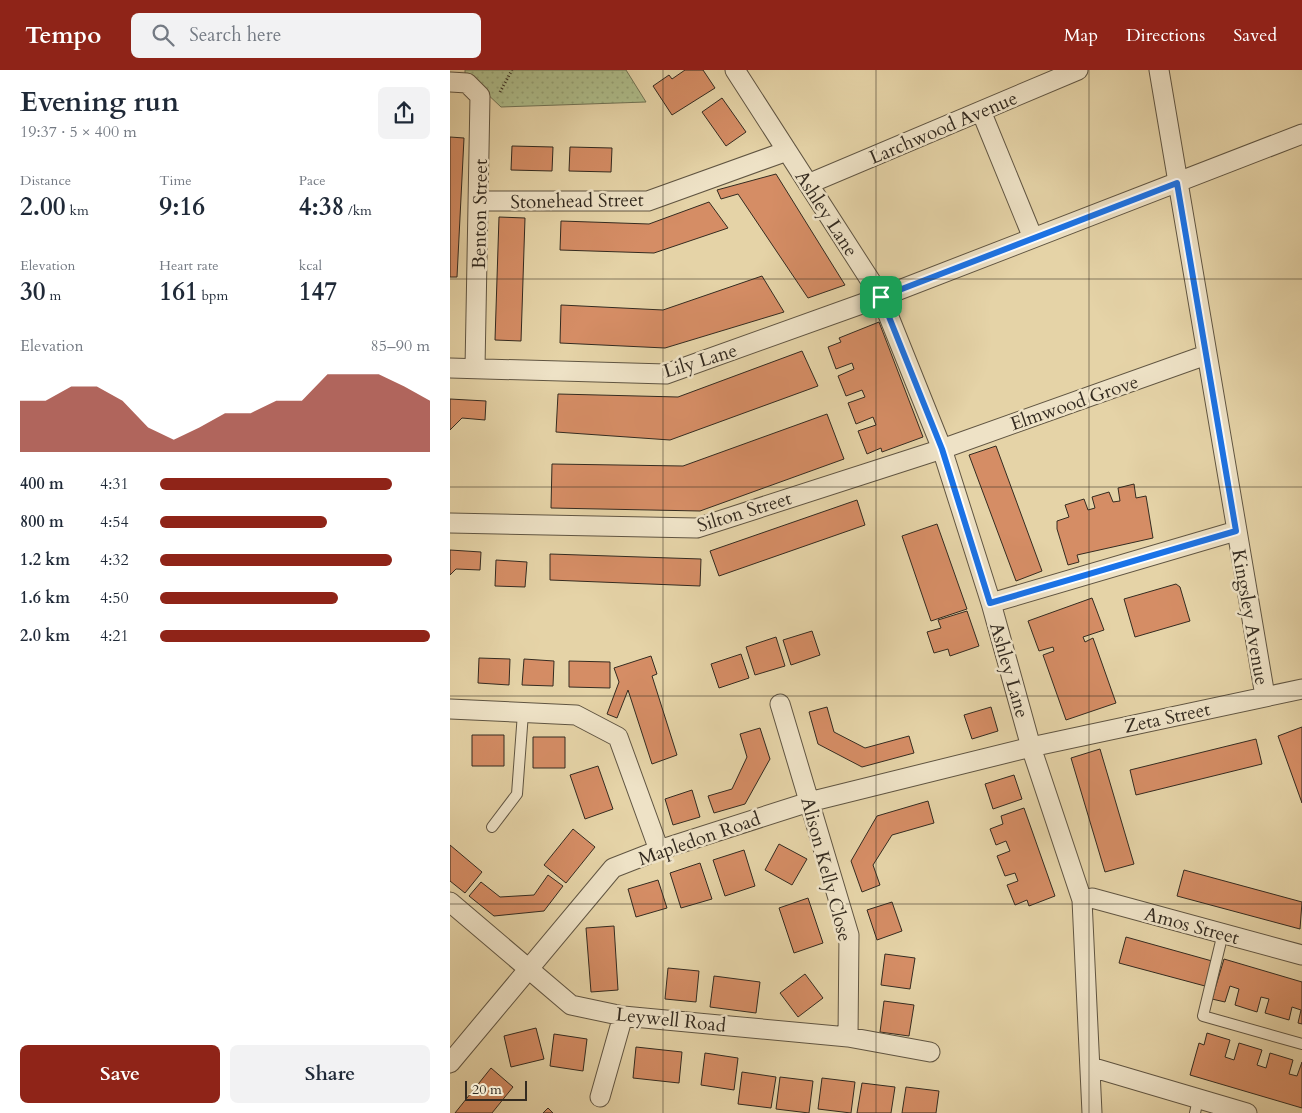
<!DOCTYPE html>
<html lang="en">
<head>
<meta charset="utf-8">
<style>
  :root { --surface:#fff; --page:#f2f2f3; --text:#1f2937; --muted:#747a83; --accent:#8f2418 }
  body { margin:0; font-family:Cardo,serif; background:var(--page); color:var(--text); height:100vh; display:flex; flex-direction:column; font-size:19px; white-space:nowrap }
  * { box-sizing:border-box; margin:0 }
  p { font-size:16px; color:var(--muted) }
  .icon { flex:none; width:28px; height:28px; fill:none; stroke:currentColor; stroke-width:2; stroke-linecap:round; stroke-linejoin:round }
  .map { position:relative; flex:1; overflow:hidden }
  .sheet { display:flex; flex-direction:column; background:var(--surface); width:450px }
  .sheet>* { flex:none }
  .scale { position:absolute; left:15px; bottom:12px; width:62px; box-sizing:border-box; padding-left:5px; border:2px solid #342b20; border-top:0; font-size:14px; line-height:18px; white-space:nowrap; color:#342b20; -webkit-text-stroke:4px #eee2c6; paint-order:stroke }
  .pin { position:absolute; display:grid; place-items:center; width:42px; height:42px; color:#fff; margin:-21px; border-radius:10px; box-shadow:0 2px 8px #0006 }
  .round { display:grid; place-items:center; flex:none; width:52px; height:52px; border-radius:8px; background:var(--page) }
  .overview { display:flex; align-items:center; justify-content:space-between; height:85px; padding:0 20px }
  h1 { font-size:28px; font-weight:700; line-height:38px }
  .stats { display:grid; grid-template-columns:repeat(3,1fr); gap:8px; height:85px; padding:5px 20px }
  .stats div { display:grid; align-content:center }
  .stats b { font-size:25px; font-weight:700 }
  .stats small { font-size:14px; font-weight:400 }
  .stats p { font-size:14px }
  .chart { height:140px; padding:10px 20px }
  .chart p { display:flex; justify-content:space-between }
  .chart svg { width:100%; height:90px; margin-top:5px; fill:var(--accent); opacity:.7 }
  .cta { display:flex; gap:10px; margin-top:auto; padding:10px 20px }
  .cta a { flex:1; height:58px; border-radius:8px; background:var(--accent); color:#fff; font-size:20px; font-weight:700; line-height:58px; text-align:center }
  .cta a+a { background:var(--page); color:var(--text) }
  ul { padding:0 20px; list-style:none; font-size:16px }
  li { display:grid; grid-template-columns:80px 60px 1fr; align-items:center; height:38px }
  li i { height:12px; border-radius:6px; background:var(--accent) }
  header { display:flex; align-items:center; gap:30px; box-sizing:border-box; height:70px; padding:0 25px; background:var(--accent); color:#fff }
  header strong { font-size:24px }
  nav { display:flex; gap:28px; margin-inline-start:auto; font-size:18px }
  .search { width:350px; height:45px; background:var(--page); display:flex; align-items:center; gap:12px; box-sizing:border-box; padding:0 18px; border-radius:8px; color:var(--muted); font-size:19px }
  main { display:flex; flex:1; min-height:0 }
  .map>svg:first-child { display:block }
  .park { fill:url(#park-dots); stroke:#727456 }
  .building { fill:#d58d65; stroke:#342b20 }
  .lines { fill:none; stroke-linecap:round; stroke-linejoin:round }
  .lane-casing { stroke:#605542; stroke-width:12 }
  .street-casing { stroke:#605542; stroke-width:21 }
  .path { stroke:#342b20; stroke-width:3; stroke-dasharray:1 2.5; stroke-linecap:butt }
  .lane { stroke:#eee2c6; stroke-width:10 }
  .street { stroke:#eee2c6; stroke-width:19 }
  .route-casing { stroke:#fff; stroke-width:10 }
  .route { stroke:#1a73e8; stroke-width:6 }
  .grid { fill:none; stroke:#342b20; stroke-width:1; stroke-opacity:0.55 }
  .labels { text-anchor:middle; stroke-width:5; stroke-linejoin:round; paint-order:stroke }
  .street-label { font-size:19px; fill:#342b20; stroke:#eee2c6 }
</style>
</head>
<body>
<header>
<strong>Tempo</strong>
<div class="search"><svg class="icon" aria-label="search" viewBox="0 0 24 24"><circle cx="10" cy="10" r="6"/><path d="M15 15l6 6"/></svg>Search here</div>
<nav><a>Map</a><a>Directions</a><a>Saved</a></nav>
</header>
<main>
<section class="sheet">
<div class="overview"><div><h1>Evening run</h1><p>19:37 · 5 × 400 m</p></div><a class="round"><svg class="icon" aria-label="share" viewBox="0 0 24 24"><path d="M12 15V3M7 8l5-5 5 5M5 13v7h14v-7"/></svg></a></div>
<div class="stats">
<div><p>Distance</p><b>2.00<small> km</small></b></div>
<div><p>Time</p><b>9:16</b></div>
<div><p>Pace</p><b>4:38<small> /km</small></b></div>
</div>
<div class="stats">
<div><p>Elevation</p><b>30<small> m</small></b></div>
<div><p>Heart rate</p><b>161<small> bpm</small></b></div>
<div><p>kcal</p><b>147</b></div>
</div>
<div class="chart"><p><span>Elevation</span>85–90 m</p>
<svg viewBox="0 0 160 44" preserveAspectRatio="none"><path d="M0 44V19L10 19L20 12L30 12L40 19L50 32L60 38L70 32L80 25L90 25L100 19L110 19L120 6L130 6L140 6L150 12L160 19V44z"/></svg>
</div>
<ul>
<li><b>400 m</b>4:31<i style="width:86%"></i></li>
<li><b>800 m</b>4:54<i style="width:62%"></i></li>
<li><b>1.2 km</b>4:32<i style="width:86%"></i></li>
<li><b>1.6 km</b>4:50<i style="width:66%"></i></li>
<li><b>2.0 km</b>4:21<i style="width:100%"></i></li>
</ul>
<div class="cta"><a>Save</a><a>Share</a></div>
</section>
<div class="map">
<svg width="852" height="1043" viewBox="0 0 852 1043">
  <defs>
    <pattern id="park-dots" width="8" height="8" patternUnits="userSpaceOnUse" patternTransform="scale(1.25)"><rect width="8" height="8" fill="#afbe8c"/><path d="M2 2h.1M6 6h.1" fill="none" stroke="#97a378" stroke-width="1.8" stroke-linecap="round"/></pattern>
  </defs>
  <rect width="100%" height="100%" fill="#e5d3a7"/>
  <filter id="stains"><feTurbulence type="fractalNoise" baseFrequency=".004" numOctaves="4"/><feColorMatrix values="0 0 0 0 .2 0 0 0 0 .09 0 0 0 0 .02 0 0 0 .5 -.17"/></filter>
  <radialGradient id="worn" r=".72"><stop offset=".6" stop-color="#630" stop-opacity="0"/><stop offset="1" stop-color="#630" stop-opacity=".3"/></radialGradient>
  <!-- park -->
  <path class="park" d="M15,0h161l20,32 -145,5 -36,-34z"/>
  <!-- building -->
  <path class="building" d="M235,0h18l12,18 -43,27 -19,-29 16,-11 3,4z
    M272,28l24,34 -20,14 -24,-34z
    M0,67l14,1 -7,139h-7z
    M62,76l41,1 -1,24 -41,-1z
    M120,77l42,1 -1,24 -42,-1z
    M326,104l69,111 -37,13 -70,-104 -17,5 -4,-9z
    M259,132l19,26 -74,25 -94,-3 1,-29 88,3z
    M49,147l26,1 -4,123 -26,-1z
    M312,206l22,36 -119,36 -105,-5 1,-38 102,5z
    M429,252l44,115 -41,15 -1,-4 -14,6 -9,-23 18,-6 -3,-8 -17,7 -8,-21 17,-6 -3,-7 -16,6 -8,-20 16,-7 -2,-6 -16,6 -8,-22 13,-5 -2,-4z
    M352,281l16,35 -148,54 -114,-8 2,-38 120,3z
    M0,329l36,2 -1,19 -23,-2 -12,12z
    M377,344l17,45 -144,52 -149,-3 1,-44 131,2z
    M546,376l46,125 -26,10 -47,-126z
    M684,414l2,14 10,-2 7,42 -76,17 2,7 -11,3 -11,-36v-8l12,-4 -4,-12 19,-6 4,11 7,-2 -3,-11 17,-5 4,10 7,-1 -2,-13z
    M407,430l8,25 -146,51 -9,-25z
    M487,454l30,85 -36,12 -29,-85z
    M0,480l31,2 -1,18 -24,-1 -6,6z
    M100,484l151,5 -1,27 -150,-6z
    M46,490l31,2 -2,25 -30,-1z
    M726,514l4,3 10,34 -55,16 -11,-38z
    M642,528l12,32 -21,7 2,5 8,-4 23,65 -50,17 -23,-65 11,-4 -1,-4 -14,4 -11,-30z
    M517,541l12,35 -29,10 -2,-7 -14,4 -7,-21 14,-4 -3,-8z
    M362,561l8,24 -29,10 -8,-25z
    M326,567l9,29 -30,9 -9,-28z
    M291,584l8,24 -30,10 -8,-24z
    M201,586l6,18 -5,2 25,79 -25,9 -24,-74 -11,28 -10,-4 12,-32 -5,-14z
    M29,588l31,1 -1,26 -31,-2z
    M74,589l30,2 -1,25 -31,-1z
    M119,591l41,1v26l-41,-1z
    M377,637l7,25 31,16 44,-12 5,17 -52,14 -44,-23 -9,-32z
    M541,637l7,24 -26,8 -8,-24z
    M852,657v76l-24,-67z
    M310,658l10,31 -25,45 -31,9 -6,-17 24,-7 15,-32 -7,-23z
    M22,665h32v31h-32z
    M83,667h32v31h-32z
    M806,669l6,25 -126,31 -6,-25z
    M650,679l34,115 -29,8 -34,-114z
    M148,696l15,43 -28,10 -15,-44z
    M564,705l8,24 -29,10 -8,-25z
    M242,720l8,27 -27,8 -8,-26z
    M478,731l6,22 -42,12 -19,30 7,20 -18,7 -11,-31 26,-45z
    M574,738l31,88 -26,10 -2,-6 -12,5 -8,-20 11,-4 -3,-8 -10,3 -8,-20 13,-5 -4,-10 -10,4 -6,-16 13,-5 -2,-8z
    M123,759l22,18 -29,36 -22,-18z
    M329,774l28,15 -15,26 -27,-15z
    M0,775l32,27 -17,21 -15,-12z
    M294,780l11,36 -30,10 -12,-36z
    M250,793l12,36 -31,9 -11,-35z
    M734,800l118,32 -2,27 -123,-33z
    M98,805l15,11 -19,25 -50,5 -25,-20 12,-14 19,15 34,-2z
    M208,810l9,28 -31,9 -8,-28z
    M358,828l15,45 -29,10 -15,-45z
    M442,832l10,29 -25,9 -10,-30z
    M164,856l4,64 -27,2 -5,-64z
    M676,867l86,24 -7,25 -86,-23z
    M435,884l30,4 -5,31 -29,-4z
    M774,889l78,23v42l-4,-1 3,-13 -9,-3 -3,13 -24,-7 4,-14 -8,-2 -4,15 -22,-7 4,-16 -9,-3 -5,16 -13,-3z
    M218,898l31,3 -3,31 -31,-3z
    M355,904l18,24 -25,19 -18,-24z
    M264,906l46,6 -4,31 -46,-6z
    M434,931l30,4 -5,31 -29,-4z
    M86,958l8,31 -33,8 -7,-31z
    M757,963l23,7 -5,17 9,3 5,-17 23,7 -5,15 9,3 4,-15 23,7 -4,14 8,2 5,-14v46l-112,-33 9,-32 5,2z
    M104,964l33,5 -4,32 -33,-5z
    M186,977l46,5 -3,31 -46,-5z
    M255,983l33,5 -4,32 -33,-5z
    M41,998l22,19 -21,26h-37z
    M292,1002l34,5 -5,31 -33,-4z
    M330,1007l33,4 -4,32 -33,-4z
    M372,1008l33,4 -4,31 -33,-4z
    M412,1013l33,4 -4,26h-34z
    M456,1017l33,4 -3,22h-34z
    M98,1038l5,5h-10z"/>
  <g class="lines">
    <defs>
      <path id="lane" d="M42,757l25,-33 6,-81
        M773,863l-20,83 99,28
        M745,1043l3,-14"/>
      <path id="street" d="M285,0l146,227 61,152 49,154 40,144 51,153 10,213
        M709,0l106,626
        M0,12l17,1 13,13 -5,272
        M531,41l52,127
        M358,114l270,-114
        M29,131h169l139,-50
        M0,298l216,6 215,-77 421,-163
        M0,453l247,5 245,-79 264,-94
        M541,533l245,-72
        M330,634l69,231 -1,102
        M0,639l126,6 42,22 41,113
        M632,830l10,-2 210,57
        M0,832l121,103 52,11 225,21 82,15
        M0,993l163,-195 46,-18 150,-48 222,-55 271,-58
        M641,997l156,46
        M150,1027l23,-81"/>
    </defs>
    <!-- lane casing -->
    <use href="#lane" class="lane-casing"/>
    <!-- street casing -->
    <use href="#street" class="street-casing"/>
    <!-- path -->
    <path class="path" d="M50,22l12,-22"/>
    <!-- lane -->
    <use href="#lane" class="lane"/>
    <!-- street -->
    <use href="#street" class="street"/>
  </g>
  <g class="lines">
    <defs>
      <path id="route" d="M727,113l59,348 -246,72 -48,-154 -61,-152z"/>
    </defs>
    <!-- route casing -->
    <use href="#route" class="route-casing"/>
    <!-- route -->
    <use href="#route" class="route"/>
  </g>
  <!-- grid -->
  <path class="grid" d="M213,0v1043M426,0v1043M639,0v1043M0,209h852M0,417h852M0,626h852M0,834h852"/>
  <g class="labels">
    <!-- street labels -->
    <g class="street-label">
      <text transform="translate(493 57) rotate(-23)" y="7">Larchwood Avenue</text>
      <text transform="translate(127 130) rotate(-1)" y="7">Stonehead Street</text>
      <text transform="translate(377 143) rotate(57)" y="7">Ashley Lane</text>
      <text transform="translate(29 144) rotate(-89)" y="7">Benton Street</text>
      <text transform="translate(250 290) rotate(-17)" y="7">Lily Lane</text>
      <text transform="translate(624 332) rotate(-19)" y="7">Elmwood Grove</text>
      <text transform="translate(294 441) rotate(-17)" y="7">Silton Street</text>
      <text transform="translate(801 547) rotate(80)" y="7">Kingsley Avenue</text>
      <text transform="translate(560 600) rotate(74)" y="7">Ashley Lane</text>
      <text transform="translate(717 647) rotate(-12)" y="7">Zeta Street</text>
      <text transform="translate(249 768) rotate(-19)" y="7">Mapledon Road</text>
      <text transform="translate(377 799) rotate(75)" y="7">Alison Kelly Close</text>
      <text transform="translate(742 855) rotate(15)" y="7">Amos Street</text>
      <text transform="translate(221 949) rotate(6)" y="7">Leywell Road</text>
    </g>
  </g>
  <rect width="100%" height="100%" filter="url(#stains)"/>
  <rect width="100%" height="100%" fill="url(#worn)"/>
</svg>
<div class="scale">20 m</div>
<div class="pin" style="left:431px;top:227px;background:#1e9e55"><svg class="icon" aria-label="arrive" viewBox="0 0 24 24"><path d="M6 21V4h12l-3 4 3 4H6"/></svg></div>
</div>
</main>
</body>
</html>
